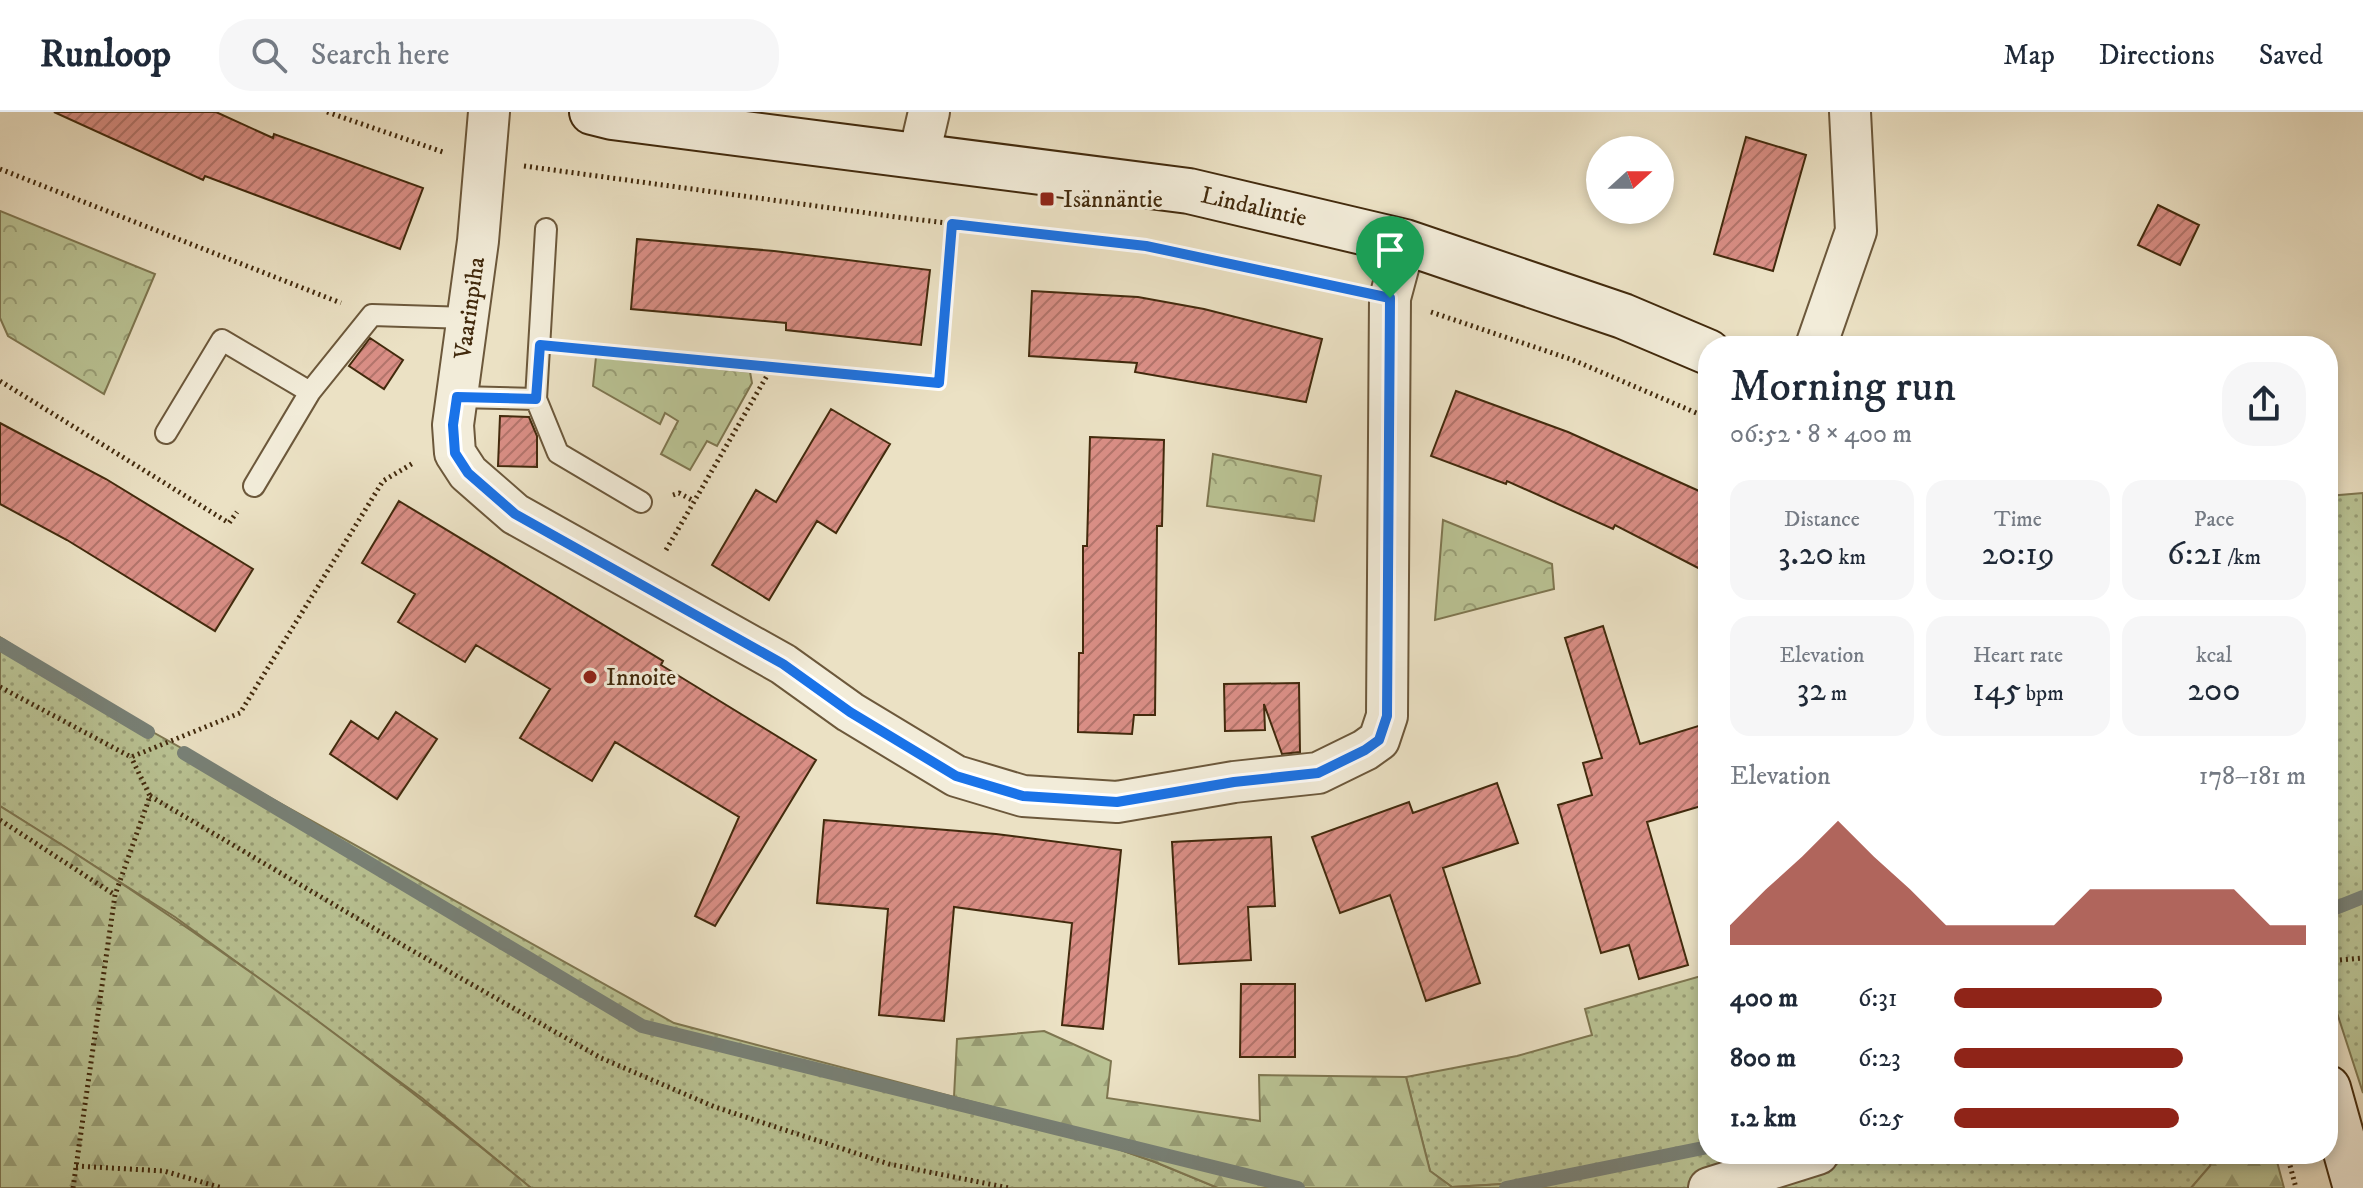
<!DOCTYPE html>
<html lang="en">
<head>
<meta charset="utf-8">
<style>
  :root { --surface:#fff; --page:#f6f6f7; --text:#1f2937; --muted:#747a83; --line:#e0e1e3; --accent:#8f2418 }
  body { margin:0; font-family:"IM FELL DW Pica",serif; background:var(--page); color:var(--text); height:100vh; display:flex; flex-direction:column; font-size:30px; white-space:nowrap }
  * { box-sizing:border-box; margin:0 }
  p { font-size:26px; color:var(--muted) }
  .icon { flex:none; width:44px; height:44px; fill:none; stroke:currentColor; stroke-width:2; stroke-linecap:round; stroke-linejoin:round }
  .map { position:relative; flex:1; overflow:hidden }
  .drawer { position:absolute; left:1698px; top:224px; width:640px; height:828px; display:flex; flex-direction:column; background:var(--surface); border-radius:32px; box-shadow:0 4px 12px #0003 }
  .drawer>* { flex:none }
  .needle { width:52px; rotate:69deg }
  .fabs { position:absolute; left:1586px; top:24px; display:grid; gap:16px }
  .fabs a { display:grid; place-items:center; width:88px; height:88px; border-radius:50%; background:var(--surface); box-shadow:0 4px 12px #0003; font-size:40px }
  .pin { position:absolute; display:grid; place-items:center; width:68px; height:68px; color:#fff; margin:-82px -34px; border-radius:50% 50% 50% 0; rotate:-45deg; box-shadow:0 0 8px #0007 }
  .pin .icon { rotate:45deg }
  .round { display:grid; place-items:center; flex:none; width:84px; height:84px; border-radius:32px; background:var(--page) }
  .headline { display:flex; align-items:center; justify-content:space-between; height:136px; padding:0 32px }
  h1 { font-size:44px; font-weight:600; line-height:60px }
  .figures { display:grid; grid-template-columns:repeat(3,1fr); gap:12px; height:136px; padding:8px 32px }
  .figures div { display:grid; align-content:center; border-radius:20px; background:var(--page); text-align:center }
  .figures b { font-size:34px; font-weight:600 }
  .figures small { font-size:22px; font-weight:400 }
  .figures p { font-size:22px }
  .chart { height:224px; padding:16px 32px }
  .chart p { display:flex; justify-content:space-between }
  .chart svg { width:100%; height:144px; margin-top:8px; fill:var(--accent); opacity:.7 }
  ul { padding:0 32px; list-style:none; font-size:26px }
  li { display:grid; grid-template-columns:128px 96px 1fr; align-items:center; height:60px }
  li i { height:20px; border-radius:10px; background:var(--accent) }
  header { display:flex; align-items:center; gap:48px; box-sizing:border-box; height:112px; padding:0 40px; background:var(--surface); border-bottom:2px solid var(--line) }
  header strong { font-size:38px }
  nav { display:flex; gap:44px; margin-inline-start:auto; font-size:28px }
  .search { width:560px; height:72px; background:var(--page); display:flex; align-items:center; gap:20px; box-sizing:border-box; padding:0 28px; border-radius:32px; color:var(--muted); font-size:30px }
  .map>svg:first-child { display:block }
  .grass { fill:url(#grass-dots); stroke:#7e7650; stroke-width:2 }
  .forest { fill:url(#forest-firs); stroke:#7e7650; stroke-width:2 }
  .park { fill:url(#park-crowns); stroke:#7e7650; stroke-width:2 }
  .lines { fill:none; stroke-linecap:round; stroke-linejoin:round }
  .stream { stroke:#788177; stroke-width:14 }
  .building { fill:url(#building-hatch); stroke:#422a0d; stroke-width:2 }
  .lane-casing { stroke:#6c583b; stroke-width:24 }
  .street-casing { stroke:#6c583b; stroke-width:44 }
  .secondary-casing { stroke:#422a0d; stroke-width:48 }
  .path { stroke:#422a0d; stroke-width:5; stroke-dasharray:2 4; stroke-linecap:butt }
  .lane { stroke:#f2ecd9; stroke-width:20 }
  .street { stroke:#f2ecd9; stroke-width:40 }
  .secondary { stroke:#f2ecd9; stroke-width:44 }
  .route-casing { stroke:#fff; stroke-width:16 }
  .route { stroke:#1a73e8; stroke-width:10 }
  .poi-dot { fill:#8f2418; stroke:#f2ecd9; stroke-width:3 }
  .labels { text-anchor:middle; stroke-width:6; stroke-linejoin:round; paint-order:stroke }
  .poi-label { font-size:24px; fill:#422a0d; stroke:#f2ecd9; text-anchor:start }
  .street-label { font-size:24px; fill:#422a0d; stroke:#f2ecd9 }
</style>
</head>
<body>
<header>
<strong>Runloop</strong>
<div class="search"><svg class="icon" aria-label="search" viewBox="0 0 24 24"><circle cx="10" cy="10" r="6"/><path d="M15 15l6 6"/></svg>Search here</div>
<nav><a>Map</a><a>Directions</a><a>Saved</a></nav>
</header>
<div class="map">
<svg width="2363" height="1076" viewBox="0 0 2363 1076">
  <defs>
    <pattern id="grass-dots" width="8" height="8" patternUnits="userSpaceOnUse" patternTransform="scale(2)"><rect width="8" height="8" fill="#b9c293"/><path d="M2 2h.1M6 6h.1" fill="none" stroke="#989e76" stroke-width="1.8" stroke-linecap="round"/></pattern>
    <pattern id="forest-firs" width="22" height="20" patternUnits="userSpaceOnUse" patternTransform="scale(2)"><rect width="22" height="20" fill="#b9c293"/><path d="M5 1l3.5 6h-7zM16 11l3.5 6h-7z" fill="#989e76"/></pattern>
    <pattern id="park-crowns" width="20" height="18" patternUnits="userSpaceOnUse" patternTransform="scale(2)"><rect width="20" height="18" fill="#b9c293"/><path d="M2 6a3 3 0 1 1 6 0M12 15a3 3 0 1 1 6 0" fill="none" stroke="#989e76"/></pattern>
    <pattern id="building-hatch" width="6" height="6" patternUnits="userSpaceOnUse" patternTransform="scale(2)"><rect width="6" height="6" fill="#d98e85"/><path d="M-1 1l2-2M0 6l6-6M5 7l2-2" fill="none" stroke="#b2746b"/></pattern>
  </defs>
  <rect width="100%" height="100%" fill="#ebe1c4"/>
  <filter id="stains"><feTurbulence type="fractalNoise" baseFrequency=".0025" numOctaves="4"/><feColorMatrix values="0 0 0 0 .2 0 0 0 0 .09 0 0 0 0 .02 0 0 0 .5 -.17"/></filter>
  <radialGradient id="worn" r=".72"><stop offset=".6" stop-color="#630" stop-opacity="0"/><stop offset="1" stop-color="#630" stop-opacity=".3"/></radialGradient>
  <!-- grass -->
  <path class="grass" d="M2363,381v600l-35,-108v-489z
    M0,525l124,79 550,307 345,91 136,48 63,26h-687l-109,-90 -247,-181 -175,-111z
    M1708,862v180h505l-3,12 -19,22h-686l-3,-4 -50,3 -22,-16 -24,-94 111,-21 75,-21 -7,-26z"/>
  <!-- forest -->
  <path class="forest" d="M0,694c186,114 363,243 531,382h-531z
    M1044,919l67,30 -4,37 153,23 -1,-46 147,2 24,94 22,16 51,-3 2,4h-287l-63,-26 -136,-48 -65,-17 3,-58z
    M2213,1042h62l9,34h-93l19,-22z"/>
  <!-- park -->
  <path class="park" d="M0,99l155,63 -51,120 -96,-58 -8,-18z
    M596,245l154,15 2,11 -35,63 -10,-5 -17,29 -29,-16 17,-33 -13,-8 -5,11 -67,-38z
    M1213,342l108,22 -7,45 -107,-15z
    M1443,408l109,44 2,25 -119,31z"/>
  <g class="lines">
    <!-- stream -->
    <path class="stream" d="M0,532l148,88
      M184,641l458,273 656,162
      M2328,799l35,-14
      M1506,1076l202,-41"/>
  </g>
  <!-- building -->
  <path class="building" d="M54,0h162l57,26 1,-4 149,54 -23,61 -195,-73 -2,4z
    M1746,25l60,18 -33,116 -59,-17z
    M2158,93l41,20 -19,40 -42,-20z
    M637,127l137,12 156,19 -9,75 -135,-15v-7l-155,-14z
    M1032,179l106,6 66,12 118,30 -16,63 -171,-30 2,-9 -108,-7z
    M370,226l33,22 -19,29 -35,-23z
    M1456,279l112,41 140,63v78l-93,-48 -2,4 -106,-48 -1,3 -75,-28z
    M831,297l59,35 -54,89 -19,-12 -48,79 -57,-35 44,-75 20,12z
    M500,304l29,1 8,19v31l-39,-1z
    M0,311l106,56 147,90 -38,62 -148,-91 -67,-36z
    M1090,325l74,3 -2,86h-5l-2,189h-21l-2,19 -54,-2 1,-79h4v-107h4z
    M399,389l264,160 -2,4 155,95 -101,166 -20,-10 44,-99 -124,-75 -23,39 -72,-43 30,-49 -74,-44 -11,17 -67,-40 17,-28 -53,-31z
    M1603,514l37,118 68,-21v81l-61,18 41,143 -49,14 -10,-34 -28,8 -43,-148 34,-10 -9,-32 19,-5 -37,-120z
    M1299,571l1,69 -18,2 -18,-50 1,26 -40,1 -1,-47z
    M396,600l41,27 -40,60 -67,-45 21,-33 27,18z
    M1497,671l21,60 -75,25 37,115 -54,18 -36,-106 -50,18 -28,-76 97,-35 4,11z
    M824,708l172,14 125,16 -18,179 -41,-4 10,-102 -118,-16 -10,114 -65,-6 9,-106 -71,-6z
    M1271,725l4,69 -27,1 3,53 -72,4 -7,-122z
    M1241,872h54v73h-55z"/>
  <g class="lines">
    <defs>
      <path id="lane" d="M546,117l-10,170 22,54 83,49
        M310,280l62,-77 96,3
        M457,285l79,2
        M166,321l56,-93 88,52 -56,94"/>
      <path id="street" d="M489,0l-11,129 -25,184 2,28 13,20 47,41 268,150 67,48 106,64 67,20 94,6 117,-20 84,-9 47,-23 14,-10 8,-24 3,-418 15,-56
        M919,43l10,-43
        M1816,234l40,-115 -6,-119
        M1709,1076l109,-34"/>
      <path id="secondary" d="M592,0l20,5 577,74 216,51 218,74 85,36
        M2328,976l28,100"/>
    </defs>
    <!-- lane casing -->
    <use href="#lane" class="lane-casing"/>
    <!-- street casing -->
    <use href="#street" class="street-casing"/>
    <!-- secondary casing -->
    <use href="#secondary" class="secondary-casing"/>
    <!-- path -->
    <path class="path" d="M327,0l116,40
      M524,54l380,52 242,28 202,43
      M0,57l341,134
      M1431,200l142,48 135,58
      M570,236l369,35 13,-159
      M0,269l229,142 8,-11
      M673,383l6,-2 15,8
      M666,438l106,-183
      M0,575l131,70 109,-44 143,-232 32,-19
      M150,684l249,147 202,115 114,49 174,57 120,24
      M0,708l115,75
      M2328,849l35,-3
      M2287,1042l9,34
      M76,1054l88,5 58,17
      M73,1076l42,-293 35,-99 -19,-39"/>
    <!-- lane -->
    <use href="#lane" class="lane"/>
    <!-- street -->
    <use href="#street" class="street"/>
    <!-- secondary -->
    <use href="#secondary" class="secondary"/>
  </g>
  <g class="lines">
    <defs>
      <path id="route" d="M952,112l194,22 244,52 -3,418 -8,24 -14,10 -47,23 -84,9 -117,20 -94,-6 -67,-20 -106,-64 -67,-48 -268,-150 -47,-41 -13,-20 -2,-28 4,-28 79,2 4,-54 399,38z"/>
    </defs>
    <!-- route casing -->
    <use href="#route" class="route-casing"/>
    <!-- route -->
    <use href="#route" class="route"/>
  </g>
  <!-- markers -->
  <g class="poi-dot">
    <rect x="1039" y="79" width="16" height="16" rx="4"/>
    <circle cx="590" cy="565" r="8"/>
  </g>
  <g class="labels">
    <!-- poi labels -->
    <g class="poi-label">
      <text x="1063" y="95">Isännäntie</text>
      <text x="606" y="573">Innoite</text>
    </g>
    <!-- street labels -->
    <g class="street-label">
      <text transform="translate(1254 94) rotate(13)" y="8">Lindalintie</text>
      <text transform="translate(469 196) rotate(-82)" y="8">Vaarinpiha</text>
    </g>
  </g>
  <rect width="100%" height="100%" filter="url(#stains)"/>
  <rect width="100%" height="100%" fill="url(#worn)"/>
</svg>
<div class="fabs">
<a><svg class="needle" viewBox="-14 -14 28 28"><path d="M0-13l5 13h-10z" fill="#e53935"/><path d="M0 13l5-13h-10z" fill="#747a83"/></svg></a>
</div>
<div class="pin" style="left:1390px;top:186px;background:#1e9e55"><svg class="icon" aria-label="arrive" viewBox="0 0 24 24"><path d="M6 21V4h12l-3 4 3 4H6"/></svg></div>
<section class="drawer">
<div class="headline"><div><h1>Morning run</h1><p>06:52 · 8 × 400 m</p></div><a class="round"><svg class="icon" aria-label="share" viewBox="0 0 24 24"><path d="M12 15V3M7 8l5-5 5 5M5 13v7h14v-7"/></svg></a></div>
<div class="figures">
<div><p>Distance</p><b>3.20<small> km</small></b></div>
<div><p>Time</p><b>20:19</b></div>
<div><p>Pace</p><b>6:21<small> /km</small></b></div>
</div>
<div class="figures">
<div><p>Elevation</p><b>32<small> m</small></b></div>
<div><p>Heart rate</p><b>145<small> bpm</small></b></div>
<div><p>kcal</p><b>200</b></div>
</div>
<div class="chart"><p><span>Elevation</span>178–181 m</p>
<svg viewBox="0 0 160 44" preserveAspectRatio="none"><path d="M0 44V38L10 27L20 17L30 6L40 17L50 27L60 38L70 38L80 38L90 38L100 27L110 27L120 27L130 27L140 27L150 38L160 38V44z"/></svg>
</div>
<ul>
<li><b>400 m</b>6:31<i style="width:59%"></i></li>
<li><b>800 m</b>6:23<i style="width:65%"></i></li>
<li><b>1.2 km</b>6:25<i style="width:64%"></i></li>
</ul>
</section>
</div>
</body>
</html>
